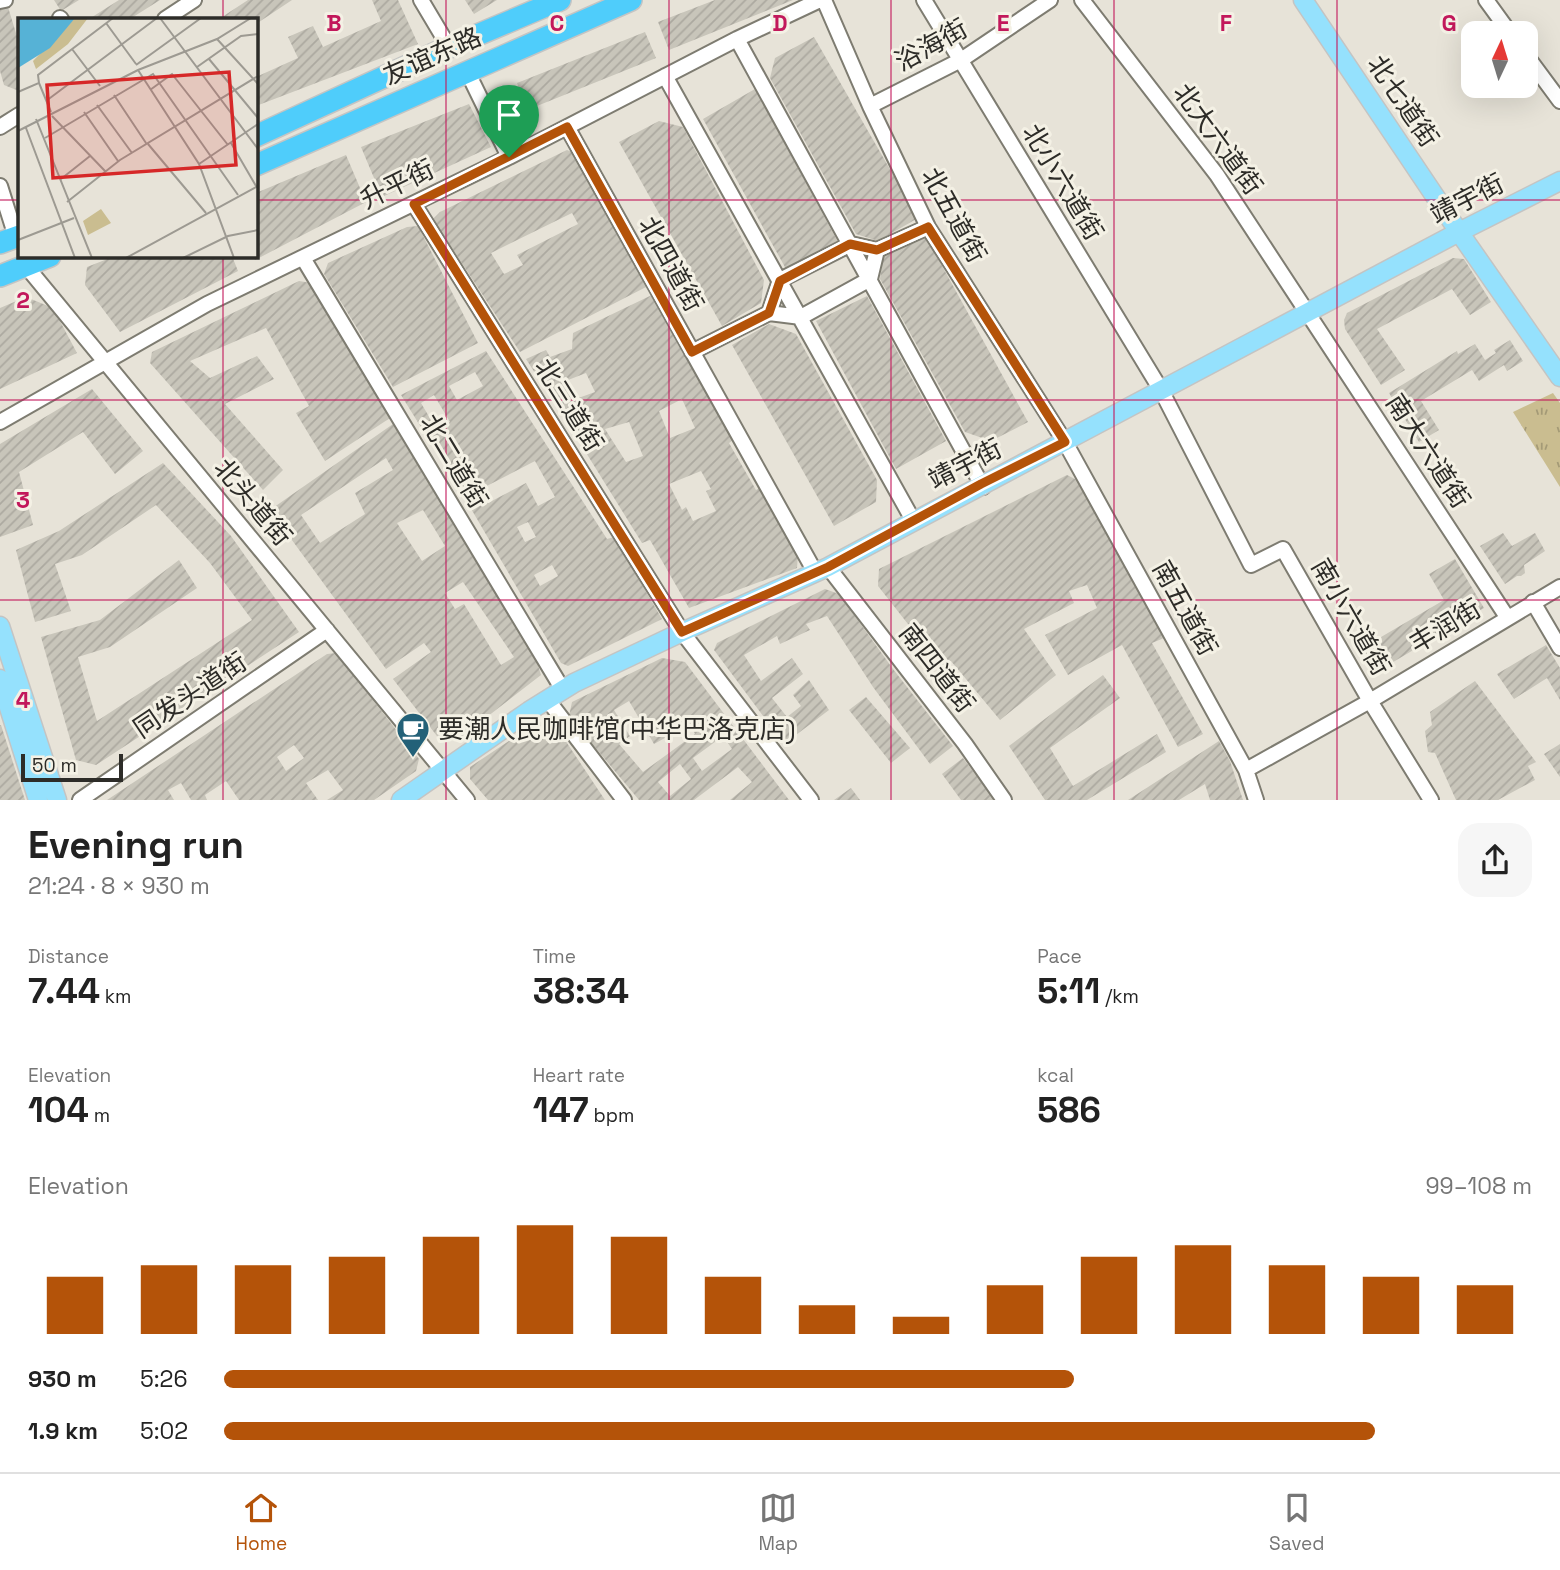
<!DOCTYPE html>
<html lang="en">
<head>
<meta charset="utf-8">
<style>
  :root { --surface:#fff; --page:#f6f6f6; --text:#222; --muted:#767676; --line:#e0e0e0; --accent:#b45309 }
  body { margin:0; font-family:"Space Grotesk","Noto Sans SC",sans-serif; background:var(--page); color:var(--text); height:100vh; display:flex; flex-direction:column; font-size:26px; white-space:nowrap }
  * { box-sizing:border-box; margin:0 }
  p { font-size:23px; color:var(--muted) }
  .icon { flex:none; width:38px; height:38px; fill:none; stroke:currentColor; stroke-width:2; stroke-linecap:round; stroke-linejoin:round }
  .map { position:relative; height:800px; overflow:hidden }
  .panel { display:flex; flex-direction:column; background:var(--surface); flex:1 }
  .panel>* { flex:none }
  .needle { width:46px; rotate:4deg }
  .fabs { position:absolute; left:1461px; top:21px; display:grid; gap:14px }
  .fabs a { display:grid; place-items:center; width:77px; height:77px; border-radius:14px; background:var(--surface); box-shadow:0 7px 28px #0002; font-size:35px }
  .scale { position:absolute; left:21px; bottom:18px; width:102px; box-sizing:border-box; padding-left:7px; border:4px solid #2d2c28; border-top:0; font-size:19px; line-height:24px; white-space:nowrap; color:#2d2c28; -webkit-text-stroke:5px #f4f1e5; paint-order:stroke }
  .pin { position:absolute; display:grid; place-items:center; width:60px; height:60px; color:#fff; margin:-72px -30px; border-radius:50% 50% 50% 0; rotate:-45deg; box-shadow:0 0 7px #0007 }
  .pin .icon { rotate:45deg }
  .round { display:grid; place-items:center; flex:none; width:74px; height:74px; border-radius:21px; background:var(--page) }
  .head { display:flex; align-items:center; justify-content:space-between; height:119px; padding:0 28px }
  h1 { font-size:38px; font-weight:700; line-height:52px }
  .metrics { display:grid; grid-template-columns:repeat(3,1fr); gap:10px; height:119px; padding:7px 28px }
  .metrics div { display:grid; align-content:center }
  .metrics b { font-size:35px; font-weight:700 }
  .metrics small { font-size:19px; font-weight:400 }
  .metrics p { font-size:19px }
  .chart { height:196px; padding:14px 28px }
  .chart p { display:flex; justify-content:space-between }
  .chart svg { width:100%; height:126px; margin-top:7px; stroke:var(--accent); stroke-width:6 }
  ul { padding:0 28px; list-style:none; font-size:23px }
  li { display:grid; grid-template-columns:112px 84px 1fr; align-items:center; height:52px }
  li i { height:18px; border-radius:9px; background:var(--accent) }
  .tabs { display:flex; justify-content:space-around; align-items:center; height:98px; border-top:2px solid var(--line); background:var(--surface); font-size:19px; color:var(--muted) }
  .tabs a { display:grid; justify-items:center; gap:4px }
  .tabs .selected { color:var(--accent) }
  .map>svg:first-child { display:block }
  .grass { fill:url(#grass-tufts) }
  .building { fill:url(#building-hatch); fill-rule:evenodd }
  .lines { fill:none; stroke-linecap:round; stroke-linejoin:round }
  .minor-casing { stroke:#7e7c71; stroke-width:18 }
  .major-casing { stroke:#c4c4c3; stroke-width:21 }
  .highway-casing { stroke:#c4c4c3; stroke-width:24 }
  .minor { stroke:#fff; stroke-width:14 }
  .major { stroke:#95e1fd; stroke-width:18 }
  .highway { stroke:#4fcdfb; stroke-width:21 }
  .route-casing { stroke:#fff; stroke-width:14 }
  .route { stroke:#b45309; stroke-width:9 }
  .grid { fill:none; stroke:#c2185b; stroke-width:2; stroke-opacity:0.55 }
  .labels { text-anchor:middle; stroke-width:6; stroke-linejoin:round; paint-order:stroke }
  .street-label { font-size:26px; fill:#2d2c28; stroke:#f4f1e5 }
  .poi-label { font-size:26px; fill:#2d2c28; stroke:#f4f1e5; text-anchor:start }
  .inset-road { fill:none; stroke:#9d9a92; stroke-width:2 }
  .view { fill:#d62828; fill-opacity:0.15; stroke:#d62828; stroke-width:3.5 }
  .inset-edge { fill:none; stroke:#2d2c28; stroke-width:3.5 }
  .grid-label { font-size:23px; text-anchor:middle; font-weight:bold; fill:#c2185b; stroke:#f4f1e5; stroke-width:6; stroke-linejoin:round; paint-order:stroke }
</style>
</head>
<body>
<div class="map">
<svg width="1560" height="800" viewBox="0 0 1560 800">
  <defs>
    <pattern id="grass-tufts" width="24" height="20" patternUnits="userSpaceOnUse" patternTransform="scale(1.75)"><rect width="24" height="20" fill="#cabd90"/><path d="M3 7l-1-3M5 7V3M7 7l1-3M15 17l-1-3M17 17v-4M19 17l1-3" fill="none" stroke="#a49a76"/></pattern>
    <pattern id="building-hatch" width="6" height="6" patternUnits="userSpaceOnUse" patternTransform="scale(1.75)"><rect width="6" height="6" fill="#c8c5ba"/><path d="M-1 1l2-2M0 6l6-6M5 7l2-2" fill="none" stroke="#aca9a0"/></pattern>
  </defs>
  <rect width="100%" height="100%" fill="#e7e3d8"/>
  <!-- grass -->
  <path class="grass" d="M1553,393l7,10v84l-47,-75z"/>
  <!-- building -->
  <path class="building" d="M54,0h25l-18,11z
    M119,0h41l-30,19h-41z
    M248,0h44l-36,24v-5h-37z
    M372,0h26l20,44 -162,62v-29l42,-19 -10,-21 25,-11 10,21 58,-26z
    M465,0h32l-23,14z
    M715,0h78l-124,50 -11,-28z
    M8,7l11,36v48l-15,-6 -4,-14v-61z
    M645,32l11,26 -129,52 -10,-27z
    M814,37l104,181 -40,23 -22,-7 -86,-156 5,-20z
    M755,89l83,153 -52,27 -83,-150z
    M469,104l22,43 -109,50 -21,-50z
    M659,121l24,6 81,153 -3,23 -39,23 -103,-184z
    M567,150l12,5 69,131 -128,66 -87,-133 7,-7zM572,213l6,11 -61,31 6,10 -19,9 -13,-21z
    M346,155l20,47 -111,58 -2,-4h3v-63z
    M418,226l60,117 -85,44 -69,-113 4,-11 79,-36z
    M925,235l103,187 -37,19 -26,-9 -85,-153 3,-22z
    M115,256h117l6,15 -118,61 -35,-47 2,-18z
    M1453,258l11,1 27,43 -21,13 -18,-26 -75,40 28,41 -24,15 -36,-56 -1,-9 3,-7z
    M299,281l12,2 79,135 -65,43 -29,-48 13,-7 -43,-78 -76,33 20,17 47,-22 17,23 -49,25 58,66 -20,20 -113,-127 2,-11z
    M654,294l82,144 -7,5 27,47 7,-4 35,68 -1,14 -108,40 -39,-68 -8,3 -62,-100 -54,-84 20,-9 4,7 22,-8 1,-16zM586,373l9,19 -22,8 -10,-18zM682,399l13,29 -25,10 -11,-27zM629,422l14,34 -17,6 -21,-33zM701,471l10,18 -5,2 10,20 -23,10 -7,-14 -4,3 -13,-26z
    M867,296l79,145 -50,28 -80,-148z
    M26,297l27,11 24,45 -77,36v-81z
    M769,324l27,10 81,146 -1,22 -42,24 -102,-181z
    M1510,340l13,21 -16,10 -3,-6 -25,16 -7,-11 -51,31 18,29 -20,12 -30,-49 68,-42 1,3 17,-10 10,16 11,-7 -2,-3z
    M486,351l121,188 7,-2 48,82 -94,47 -7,-3 -98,-168 -62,-100zM475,372l8,14 -26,14 -8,-14zM434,395l16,27 -13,8 -16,-27zM535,461l20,36 -17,9 -12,-23 -40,21 -7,-14zM528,522l8,15 -11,5 -8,-15zM552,565l6,11 -18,10 -6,-11z
    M92,389l51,62 -28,23 -32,-42 -64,40 14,53 -33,12v-93z
    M393,424l144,238 4,13 -85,66 -16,-1 -47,-61 38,-27 -7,-9 -38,26 -116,-159zM386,458l7,12 -38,23 10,21 -45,29 -19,-28zM423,510l22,36 -23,15 -25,-38zM463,582l51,75 -13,8 -37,-61 -9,5 -10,-16z
    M163,463l68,73 68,96 -203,133 -20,-5 -35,-123 59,-17 79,-60 18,28 -87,59 -32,10 19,64 155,-101 -42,-57 -54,-58 -74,50 -27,9 16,47 -36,11 -19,-72 43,-19z
    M1067,475l14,7 83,156 -12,5 51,91 -25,13 -56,-102 -54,30 -23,-40 52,-27 -10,-23 -18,6 5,12 -50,26 32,46 -56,45 -49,-59 -10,5 -63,-80 1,-17z
    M1503,533l9,13 23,-13 10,18 -21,14 1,8 -4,3h-4l-12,8 -25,-38z
    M1455,559l29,49 -111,66 -14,-24 85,-50 -15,-26z
    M825,589l14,5 54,75 60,77 -23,18 -57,-77 -46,-71 -21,8 4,6 -30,14 -3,-8 -33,19 17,26 31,-23 11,16 -31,24 15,19 14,-11 -8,-11 16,-15 20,30 -45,34 -70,-94 3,-7z
    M1546,645l14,23v32l-13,-22 -33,21 -17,-25z
    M336,653l83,106 -3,12 -42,29h-47l16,-10 -15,-20 -22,13 12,17h-79l-13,-19 -21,14 2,5h-16l-10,-17 -13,7 6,10h-67l220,-146zM294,745l10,13 -18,13 -9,-14z
    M662,658l23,4 104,138h-59l22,-18 -14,-15 -44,33h-55l-70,-84 3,-14zM629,701l25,43 36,-20 5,10 -52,38 -24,-28 11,-8 -16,-26zM723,736l9,13 -30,22 -9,-13zM680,764l11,15 -21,17 -12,-14z
    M1103,675l17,23 -70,50 23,38 84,-52 9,18 -79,48h-42l-36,-54z
    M1475,681l61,81 -8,4 7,14 -37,20h-42l-21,-47 -7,-1 -3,-21 7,-6 -2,-13z
    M866,697l44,51 -19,15 -42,-53z
    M539,721l20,10 46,69h-117l-18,-21v-12z
    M0,725h1l24,75h-25z
    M1219,741l11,20 13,39h-33l-5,-16 -26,16h-51z
    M1560,744v33l-16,-23z
    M963,758l32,42h-34l-19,-26z
    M851,788l9,12h-26z"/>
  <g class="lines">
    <defs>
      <path id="minor" d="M421,0l28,47
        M824,0l46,106 58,121 137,215 181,328 10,30
        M924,0l237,390 90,175 32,-16 87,152 61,99
        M1082,0l135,175 290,442
        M1486,0l24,33
        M0,1l5,-1
        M60,18l1,1
        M165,19l29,-19
        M737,39l246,448
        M1526,55l34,46
        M467,71l42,86
        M665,76l249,446
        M870,106l91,-46 89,-60
        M0,127l19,-12
        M567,127l248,445
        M0,186l16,51
        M414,204l268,428 129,168
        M303,258l260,432
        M26,266l441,534
        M769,313l32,4 69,-38 7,-29
        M692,352l77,-39 11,-33 71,-36 26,6 51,-23
        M0,422l207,-118 302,-147 228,-118 83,-39
        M828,567l137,177 39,56
        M1533,602l27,46
        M547,699l77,101
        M1246,770l124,-69 190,-114
        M80,800l247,-170"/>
      <path id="major" d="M1303,0l156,232 101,145
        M0,626l57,174
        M0,679l38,121
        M401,800l128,-89 45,-28 108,-51 146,-65 631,-335 101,-51"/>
      <path id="highway" d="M256,136l193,-89 111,-47
        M256,165l375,-165
        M0,243l19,-7
        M0,276l50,-20"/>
    </defs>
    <!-- minor casing -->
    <use href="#minor" class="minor-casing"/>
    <!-- major casing -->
    <use href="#major" class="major-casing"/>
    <!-- highway casing -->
    <use href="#highway" class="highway-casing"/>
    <!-- minor -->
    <use href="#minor" class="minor"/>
    <!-- major -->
    <use href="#major" class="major"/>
    <!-- highway -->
    <use href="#highway" class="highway"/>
  </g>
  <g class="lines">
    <defs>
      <path id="route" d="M567,127l125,225 77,-39 11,-32 70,-37 27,6 51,-23 137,215 -84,42 -153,83 -146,65 -268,-428z"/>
    </defs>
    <!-- route casing -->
    <use href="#route" class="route-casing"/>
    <!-- route -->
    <use href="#route" class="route"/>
  </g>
  <!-- grid -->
  <path class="grid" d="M223,0v19M446,0v800M669,0v800M891,0v800M1114,0v800M1337,0v800M0,200h19M256,200h1304M223,256v544M0,400h1560M0,600h1560"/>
  <!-- icons -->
  <defs>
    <symbol id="cafe-pin" viewBox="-11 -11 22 30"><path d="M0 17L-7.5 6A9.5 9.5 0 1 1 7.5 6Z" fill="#236178" stroke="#f4f1e5"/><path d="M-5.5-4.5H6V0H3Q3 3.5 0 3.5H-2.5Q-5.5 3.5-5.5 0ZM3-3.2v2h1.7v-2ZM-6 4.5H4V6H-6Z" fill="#fff"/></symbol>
  </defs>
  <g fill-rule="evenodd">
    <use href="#cafe-pin" x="394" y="710" width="38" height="52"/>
  </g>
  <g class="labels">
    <!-- street labels -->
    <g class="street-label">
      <text transform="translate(931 45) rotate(-29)" y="9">浴海街</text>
      <text transform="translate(432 56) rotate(-24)" y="9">友谊东路</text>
      <text transform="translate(1403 101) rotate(56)" y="9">北七道街</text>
      <text transform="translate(1218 139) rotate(54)" y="9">北大六道街</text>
      <text transform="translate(1063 182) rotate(59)" y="9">北小六道街</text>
      <text transform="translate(397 184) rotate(-26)" y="9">升平街</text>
      <text transform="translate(1467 199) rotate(-27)" y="9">靖宇街</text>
      <text transform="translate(954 215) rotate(61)" y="9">北五道街</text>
      <text transform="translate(671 264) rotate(61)" y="9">北四道街</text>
      <text transform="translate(569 405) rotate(58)" y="9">北三道街</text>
      <text transform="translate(1428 451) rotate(57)" y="9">南大六道街</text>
      <text transform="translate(454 461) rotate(59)" y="9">北二道街</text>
      <text transform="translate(965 464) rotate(-27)" y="9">靖宇街</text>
      <text transform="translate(253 502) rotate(50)" y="9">北头道街</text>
      <text transform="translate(1185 608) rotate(61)" y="9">南五道街</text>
      <text transform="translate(1351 617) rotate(60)" y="9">南小六道街</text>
      <text transform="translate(1445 626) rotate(-31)" y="9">丰润街</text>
      <text transform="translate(937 668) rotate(52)" y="9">南四道街</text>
      <text transform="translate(190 695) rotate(-34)" y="9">同发头道街</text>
    </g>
    <!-- poi labels -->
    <g class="poi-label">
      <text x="438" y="738">要潮人民咖啡馆(中华巴洛克店)</text>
    </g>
  </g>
  <!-- overview -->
  <g transform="translate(18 18)">
    <rect width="240" height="240" fill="#e7e3d8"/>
    <path d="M57,0h13l-20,26 -32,25 -3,-8zM83,191l10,14 -23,12 -5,-14z" fill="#cabd90"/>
    <path d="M0,0h57l-25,30 -32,20z" fill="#56b2d6"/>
    <path class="inset-road" d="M142,0l98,131M88,5l30,41M199,21l41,45M54,31l28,37M191,41l49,59M118,47l65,-47M179,49l44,-31 17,-2M120,52l61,94 35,94M21,65l12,29M132,72l22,-16 56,71M0,74l21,-9 -1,-8 75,-57M96,77l32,48M28,83l111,-83M79,87l35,48M66,94l34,49M34,98l53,55M18,101l56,139M8,110l49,130M0,113l120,-61 79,-31 34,-21M27,120l108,-64 85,121M213,125l25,43M130,126l58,69M181,146l59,-40M43,161l29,-23M49,184l53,-42 138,-84M0,222l56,-22M108,240l132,-72M165,240l45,-22 30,-6"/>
    <path class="view" d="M211,54l7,93 -183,13 -6,-93z"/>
    <rect width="240" height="240" class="inset-edge"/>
  </g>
  <g class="grid-label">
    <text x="334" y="31">B</text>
    <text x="557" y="31">C</text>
    <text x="780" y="31">D</text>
    <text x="1003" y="31">E</text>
    <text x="1226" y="31">F</text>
    <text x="1449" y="31">G</text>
    <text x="23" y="308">2</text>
    <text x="23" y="508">3</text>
    <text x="23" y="708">4</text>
  </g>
</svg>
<div class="fabs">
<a><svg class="needle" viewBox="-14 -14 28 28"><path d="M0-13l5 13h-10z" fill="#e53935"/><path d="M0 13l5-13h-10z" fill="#767676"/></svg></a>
</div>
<div class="scale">50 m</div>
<div class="pin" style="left:509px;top:157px;background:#1e9e55"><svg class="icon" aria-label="arrive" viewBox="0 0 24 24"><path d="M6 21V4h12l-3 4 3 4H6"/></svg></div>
</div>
<section class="panel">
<div class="head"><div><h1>Evening run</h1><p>21:24 · 8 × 930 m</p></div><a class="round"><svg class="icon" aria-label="share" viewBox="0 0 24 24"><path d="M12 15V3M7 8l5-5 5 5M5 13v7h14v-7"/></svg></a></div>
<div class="metrics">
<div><p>Distance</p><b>7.44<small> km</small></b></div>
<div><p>Time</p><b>38:34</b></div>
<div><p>Pace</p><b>5:11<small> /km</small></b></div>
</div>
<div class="metrics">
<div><p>Elevation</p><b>104<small> m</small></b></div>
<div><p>Heart rate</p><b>147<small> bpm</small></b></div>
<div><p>kcal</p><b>586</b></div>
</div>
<div class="chart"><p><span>Elevation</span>99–108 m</p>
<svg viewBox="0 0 160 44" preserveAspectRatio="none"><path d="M5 44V24M15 44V20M25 44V20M35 44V17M45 44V10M55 44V6M65 44V10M75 44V24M85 44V34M95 44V38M105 44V27M115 44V17M125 44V13M135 44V20M145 44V24M155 44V27"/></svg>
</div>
<ul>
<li><b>930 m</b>5:26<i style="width:65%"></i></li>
<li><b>1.9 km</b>5:02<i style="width:88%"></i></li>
</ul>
</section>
<nav class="tabs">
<a class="selected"><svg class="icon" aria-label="home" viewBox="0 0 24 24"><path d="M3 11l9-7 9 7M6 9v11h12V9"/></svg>Home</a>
<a><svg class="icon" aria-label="map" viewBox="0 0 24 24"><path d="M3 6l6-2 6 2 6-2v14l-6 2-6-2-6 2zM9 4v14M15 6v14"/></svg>Map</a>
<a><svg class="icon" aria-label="saved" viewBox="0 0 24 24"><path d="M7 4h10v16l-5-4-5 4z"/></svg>Saved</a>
</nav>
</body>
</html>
